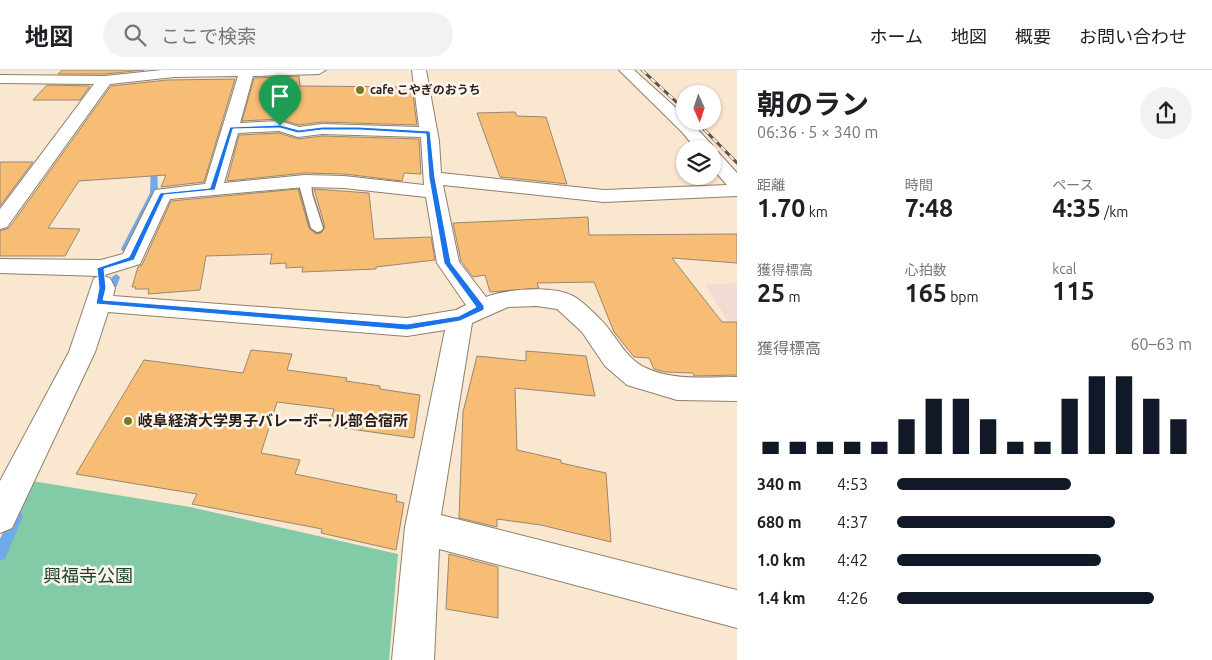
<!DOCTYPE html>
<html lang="ja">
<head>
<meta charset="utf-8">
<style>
  :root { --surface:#fff; --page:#f2f2f2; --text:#202124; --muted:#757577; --line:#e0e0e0; --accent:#111827 }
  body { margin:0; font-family:Ubuntu,"Noto Sans JP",sans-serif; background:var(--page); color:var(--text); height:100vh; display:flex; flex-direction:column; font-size:19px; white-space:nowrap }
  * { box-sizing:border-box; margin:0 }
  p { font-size:16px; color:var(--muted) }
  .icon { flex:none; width:28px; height:28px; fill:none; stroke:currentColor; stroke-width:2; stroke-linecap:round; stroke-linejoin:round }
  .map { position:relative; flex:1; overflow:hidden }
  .sheet { display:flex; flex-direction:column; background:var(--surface); width:475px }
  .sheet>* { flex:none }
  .needle { width:32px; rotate:177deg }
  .tools { position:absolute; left:676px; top:15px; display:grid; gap:10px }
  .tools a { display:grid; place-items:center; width:45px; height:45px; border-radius:50%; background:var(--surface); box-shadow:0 1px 4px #0004; font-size:25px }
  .pin { position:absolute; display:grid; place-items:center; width:42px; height:42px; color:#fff; margin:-51px -21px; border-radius:50% 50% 50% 0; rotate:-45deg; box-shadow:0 0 5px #0007 }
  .pin .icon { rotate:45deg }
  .round { display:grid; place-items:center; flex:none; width:52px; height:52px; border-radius:26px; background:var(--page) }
  .overview { display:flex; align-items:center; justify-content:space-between; height:85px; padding:0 20px }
  h1 { font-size:28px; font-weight:700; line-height:38px }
  .figures { display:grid; grid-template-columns:repeat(3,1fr); gap:8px; height:85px; padding:5px 20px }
  .figures div { display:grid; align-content:center }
  .figures b { font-size:25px; font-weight:700 }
  .figures small { font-size:14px; font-weight:400 }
  .figures p { font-size:14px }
  .chart { height:140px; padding:10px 20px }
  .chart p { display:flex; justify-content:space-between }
  .chart svg { width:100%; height:90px; margin-top:5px; stroke:var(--accent); stroke-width:6 }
  ul { padding:0 20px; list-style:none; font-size:16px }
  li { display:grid; grid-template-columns:80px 60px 1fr; align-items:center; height:38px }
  li i { height:12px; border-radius:6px; background:var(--accent) }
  header { display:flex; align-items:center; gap:30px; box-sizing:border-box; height:70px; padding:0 25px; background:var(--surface); border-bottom:1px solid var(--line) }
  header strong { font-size:24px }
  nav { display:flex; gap:28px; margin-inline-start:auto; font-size:18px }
  .search { width:350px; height:45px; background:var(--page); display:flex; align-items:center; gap:12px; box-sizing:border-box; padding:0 18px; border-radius:28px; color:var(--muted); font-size:19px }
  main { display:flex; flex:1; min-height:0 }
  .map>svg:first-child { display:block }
  .industrial { fill:#f3dad2 }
  .green { fill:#83caa7 }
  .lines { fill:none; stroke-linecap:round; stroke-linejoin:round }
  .stream { fill:#6faaeb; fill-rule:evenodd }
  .building { fill:#f7bd74; stroke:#988772 }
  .lane-casing { stroke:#907f6a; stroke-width:3 }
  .street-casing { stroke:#907f6a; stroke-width:2 }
  .lane { fill:#fff; fill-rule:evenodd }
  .street { fill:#fff; fill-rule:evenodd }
  .rail-casing { stroke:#5e5448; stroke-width:3 }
  .rail { stroke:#fef6ed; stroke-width:2; stroke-dasharray:6; stroke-linecap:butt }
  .route { fill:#1a73e8; stroke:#fff; fill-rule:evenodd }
  .poi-dot { fill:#7b7920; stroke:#fef6ed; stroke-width:2 }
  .labels { text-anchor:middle; stroke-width:5; stroke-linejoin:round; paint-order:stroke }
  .far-poi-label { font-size:12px; font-weight:bold; fill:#261f17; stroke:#fef6ed; text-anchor:start }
  .poi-label { font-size:15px; font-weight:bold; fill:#261f17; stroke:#fef6ed; text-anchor:start }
  .near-park-label { font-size:18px; fill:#1a4331; stroke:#fef6ed }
</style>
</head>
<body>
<header>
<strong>地図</strong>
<div class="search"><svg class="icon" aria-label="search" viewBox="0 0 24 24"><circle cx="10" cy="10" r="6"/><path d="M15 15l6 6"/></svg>ここで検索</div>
<nav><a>ホーム</a><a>地図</a><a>概要</a><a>お問い合わせ</a></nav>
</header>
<main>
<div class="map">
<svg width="737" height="590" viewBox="0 0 737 590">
  <rect width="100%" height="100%" fill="#fae7d0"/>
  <!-- industrial -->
  <path class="industrial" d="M737,213v52l-32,-50z"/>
  <!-- green -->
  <path class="green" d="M32,411l158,26 208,47 -9,106h-389v-112z"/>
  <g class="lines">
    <!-- stream -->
    <path class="stream" d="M154,92l3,2 1,29 -29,56 -1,2h-6l-1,-2 29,-56 1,-29z
      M116,204l4,3 -3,9 -4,3 -3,-1 -1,-2 3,-9z
      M17,440l4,2 2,4 -18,43 -5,2v-22l13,-27z"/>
  </g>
  <!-- building -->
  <path class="building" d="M62,0h82l-39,4h-47z
    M299,6l1,10 112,1 5,38 -95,-3 -23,3 -19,-6 -38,2 12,-43z
    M235,9l-31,103 -43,5 5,-12 -87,6 -31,47 32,1 -15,27h-65v-25l9,-3 102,-142 56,-6z
    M47,15l43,1 -10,14h-47z
    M515,42l2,4 29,1 21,67 -67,-7 -23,-64z
    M279,63l19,6 24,-3 97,3 2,35 -17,-1 -2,8 -58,-7 -39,-1 -78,8 12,-46z
    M0,92h33l-33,44z
    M298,119l11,39 7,6 5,-1 4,-6 -11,-38 55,4 5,46 57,-2 4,23 -59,7v2l-74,3 1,-5 -17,1v-5l-16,1 2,-10 -66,2 -6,34 -52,4 1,-5h-14l1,-2h-4l6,-20 4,-2 29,-64z
    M588,147l1,18 148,-1v29l-65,-5 50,64h15v53l-43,1 -1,-3 -28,-1 -11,-3 -5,-11 -15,-1 -20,-25 -20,-50 -57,1 2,5 -49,4 -5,-17 -12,2 -12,-16 -8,-38z
    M251,280l41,4 -5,16 60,8 -1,3 34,5v3l40,6 -6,43 -85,-12 5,-17 -57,-7 -16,51 39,7 -5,14 102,21 -1,6 8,2 -8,47 -75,-17 1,-4 -130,-25 5,-10 -121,-20 68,-114 99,13z
    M526,281l60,5 9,40 -80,-8 2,62 44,10v3l45,10 5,69 -70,-17 -44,-6v8l-38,-9 4,-106 14,-56 49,5z
    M449,484l49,13v51l-52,-9z"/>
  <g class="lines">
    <defs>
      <path id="lane" d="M305,108l6,3 1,13 11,34 -2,3 -4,1 -6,-4 -11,-40 -1,-7z"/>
      <path id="street" d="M162,0h164l-7,4 -66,2 -13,47 40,-2 19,6 23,-3 97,3 -7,-57h14l13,71 2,32 163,17 123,-5 -15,-17v-19h-16l-14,-17 -63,-62h15l51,46v5h5l22,24 3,4 -2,2 5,1 19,21v23l-133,6 -161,-17 16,77 27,35c20,-8 67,-12 87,-1 9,5 19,15 26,22 17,16 25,40 47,50 27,13 62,9 91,9v24l-60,-1 -50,-15 -22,-19 -23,-34 -25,-23 -20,-3 -29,1 -36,16 -31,192 296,75v38l-298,-79 -5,111h-42l13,-133 40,-197 -38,6 -299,-24 -13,40 -83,176 -12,5v-52l69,-129 25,-74 8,-2 8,2 5,10 -2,8 294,22 49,-8 10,-5 -29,-42 -11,-66 -82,-9 -39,-1 -135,12 -30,65 -39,12 -101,-3v-14l101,1 22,-6 32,-64 50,-6 33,-108 -64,1 -64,7 -103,143 -7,2v-20l94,-125 -94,-1v-8l105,1zM279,61l19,6 24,-3 99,3 3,48 -80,-9 -39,-1 -81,8 14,-50z"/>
    </defs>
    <!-- lane casing -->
    <use href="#lane" class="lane-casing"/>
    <!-- street casing -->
    <use href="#street" class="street-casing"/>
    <!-- lane -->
    <use href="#lane" class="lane"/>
    <!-- street -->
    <use href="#street" class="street"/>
    <defs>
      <path id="rail" d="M642,0l43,40
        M696,51l41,42"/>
    </defs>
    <!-- rail casing -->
    <use href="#rail" class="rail-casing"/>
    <!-- rail -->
    <use href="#rail" class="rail"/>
  </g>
  <!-- route -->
  <path class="route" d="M280,55l19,5 23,-3h37l71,4 5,47 16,85 33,43v4l-24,11 -53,9 -311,-26 3,-16 -2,-20 32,-11 31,-64 50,-5 20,-61zM280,58l18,5 24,-3h37l67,4 3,44 15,85 32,44 -17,9 -52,8 -304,-24 3,-12 -2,-19 30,-9 30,-65 51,-5 18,-61z"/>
  <!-- markers -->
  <g class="poi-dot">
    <circle cx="360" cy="20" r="5"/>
    <circle cx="128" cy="351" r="5"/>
  </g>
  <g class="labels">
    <!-- far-poi labels -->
    <g class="far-poi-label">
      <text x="370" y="24">cafe こやぎのおうち</text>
    </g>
    <!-- poi labels -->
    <g class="poi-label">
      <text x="138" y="356">岐阜経済大学男子バレーボール部合宿所</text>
    </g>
    <!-- near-park labels -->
    <g class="near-park-label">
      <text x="88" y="512">興福寺公園</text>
    </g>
  </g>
</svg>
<div class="tools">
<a><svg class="needle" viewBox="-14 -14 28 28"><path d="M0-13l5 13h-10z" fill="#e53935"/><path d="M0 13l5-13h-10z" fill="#757577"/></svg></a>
<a><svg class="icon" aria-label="layers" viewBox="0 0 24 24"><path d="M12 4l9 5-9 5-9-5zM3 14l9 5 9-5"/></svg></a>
</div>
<div class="pin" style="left:280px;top:56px;background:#1e9e55"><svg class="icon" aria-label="arrive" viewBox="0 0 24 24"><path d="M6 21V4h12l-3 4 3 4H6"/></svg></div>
</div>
<section class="sheet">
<div class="overview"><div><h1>朝のラン</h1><p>06:36 · 5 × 340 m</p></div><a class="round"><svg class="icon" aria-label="share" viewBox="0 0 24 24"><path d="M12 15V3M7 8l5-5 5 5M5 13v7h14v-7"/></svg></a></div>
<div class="figures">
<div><p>距離</p><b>1.70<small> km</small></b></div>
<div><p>時間</p><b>7:48</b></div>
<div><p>ペース</p><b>4:35<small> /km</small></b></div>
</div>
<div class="figures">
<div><p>獲得標高</p><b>25<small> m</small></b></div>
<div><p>心拍数</p><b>165<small> bpm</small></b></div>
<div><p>kcal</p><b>115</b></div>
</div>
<div class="chart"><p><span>獲得標高</span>60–63 m</p>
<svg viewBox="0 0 160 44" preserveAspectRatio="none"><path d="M5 44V38M15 44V38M25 44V38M35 44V38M45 44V38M55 44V27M65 44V17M75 44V17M85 44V27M95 44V38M105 44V38M115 44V17M125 44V6M135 44V6M145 44V17M155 44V27"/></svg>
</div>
<ul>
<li><b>340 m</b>4:53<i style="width:59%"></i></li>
<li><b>680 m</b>4:37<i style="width:74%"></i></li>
<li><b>1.0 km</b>4:42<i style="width:69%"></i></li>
<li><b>1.4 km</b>4:26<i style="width:87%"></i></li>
</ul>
</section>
</main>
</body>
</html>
